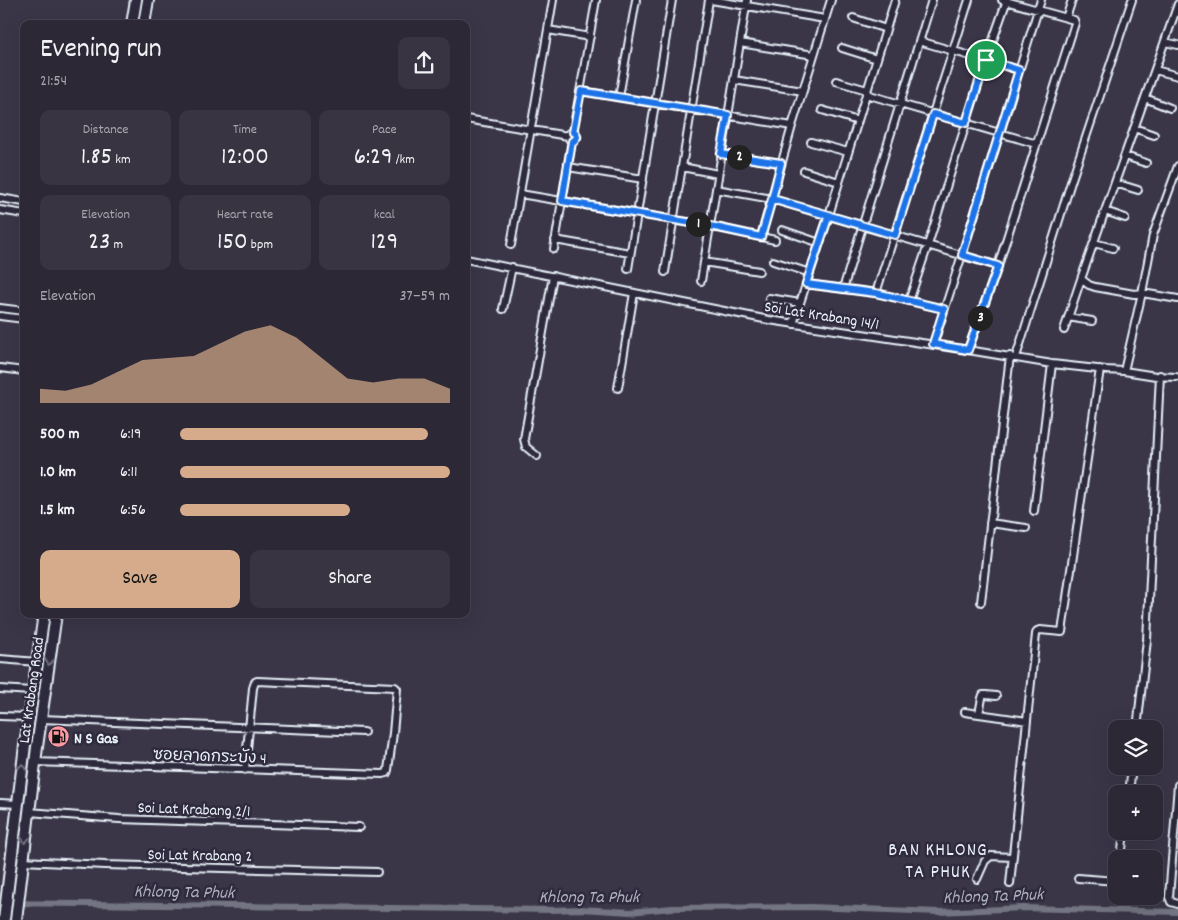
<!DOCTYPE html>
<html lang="en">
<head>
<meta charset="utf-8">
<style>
  :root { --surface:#2c2836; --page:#383442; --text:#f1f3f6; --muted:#a6a6ad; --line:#484451; --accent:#d6ab8b }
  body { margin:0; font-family:Dekko,"Playpen Sans Thai",sans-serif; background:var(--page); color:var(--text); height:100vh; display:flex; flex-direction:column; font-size:19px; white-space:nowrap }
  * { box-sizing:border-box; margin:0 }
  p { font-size:16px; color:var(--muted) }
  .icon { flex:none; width:28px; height:28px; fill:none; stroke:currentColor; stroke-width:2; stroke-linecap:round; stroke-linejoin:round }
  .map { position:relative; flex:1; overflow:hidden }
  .side { position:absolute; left:20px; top:20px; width:450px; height:598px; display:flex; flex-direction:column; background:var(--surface); border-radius:10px; box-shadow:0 5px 20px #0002,0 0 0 1px var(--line) }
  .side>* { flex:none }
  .controls { position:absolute; left:1108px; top:720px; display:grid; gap:10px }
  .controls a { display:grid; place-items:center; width:55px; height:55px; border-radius:10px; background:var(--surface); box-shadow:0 5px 20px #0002,0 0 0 1px var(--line); font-size:25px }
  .pin { position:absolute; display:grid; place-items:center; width:42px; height:42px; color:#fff; margin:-21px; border:2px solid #fff; border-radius:50%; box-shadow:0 1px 5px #0007 }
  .km { position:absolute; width:25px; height:25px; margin:-12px; border-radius:50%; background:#222; color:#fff; font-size:14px; line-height:25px; text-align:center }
  .round { display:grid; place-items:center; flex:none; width:52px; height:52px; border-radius:10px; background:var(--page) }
  .head { display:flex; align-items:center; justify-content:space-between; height:85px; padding:0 20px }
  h1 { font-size:28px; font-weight:600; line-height:38px }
  .metrics { display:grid; grid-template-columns:repeat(3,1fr); gap:8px; height:85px; padding:5px 20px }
  .metrics div { display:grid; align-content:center; border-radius:10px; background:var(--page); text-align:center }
  .metrics b { font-size:25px; font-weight:600 }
  .metrics small { font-size:14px; font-weight:400 }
  .metrics p { font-size:14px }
  .chart { height:140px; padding:10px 20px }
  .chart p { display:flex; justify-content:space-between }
  .chart svg { width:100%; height:90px; margin-top:5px; fill:var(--accent); opacity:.7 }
  .action { display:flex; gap:10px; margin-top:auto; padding:10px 20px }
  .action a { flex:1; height:58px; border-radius:10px; background:var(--accent); color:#111; font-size:20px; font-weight:600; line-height:58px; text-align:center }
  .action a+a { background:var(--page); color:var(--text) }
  ul { padding:0 20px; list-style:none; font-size:16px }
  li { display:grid; grid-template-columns:80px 60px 1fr; align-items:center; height:38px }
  li i { height:12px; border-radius:6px; background:var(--accent) }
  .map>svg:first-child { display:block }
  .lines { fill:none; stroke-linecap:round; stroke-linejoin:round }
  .canal { stroke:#737482; stroke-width:6 }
  .minor-casing { stroke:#e8f1f8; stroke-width:10 }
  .primary-casing { stroke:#e8f1f8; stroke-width:14 }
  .minor { stroke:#2f2a3d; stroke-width:6 }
  .primary { stroke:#2f2a3d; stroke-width:10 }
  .oneway { stroke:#70707e }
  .route-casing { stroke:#fff; stroke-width:10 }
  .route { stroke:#1a73e8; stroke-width:6 }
  .labels { text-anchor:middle; stroke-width:5; stroke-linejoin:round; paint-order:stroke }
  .street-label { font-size:16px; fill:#e8f1f8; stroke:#2f2a3d }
  .poi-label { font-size:16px; font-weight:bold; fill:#e8f1f8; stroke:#2f2a3d; text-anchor:start }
  .water-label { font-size:18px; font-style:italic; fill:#aeb2bd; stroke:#2f2a3d }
  .quarter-label { font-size:19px; letter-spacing:1px; fill:#e8f1f8; stroke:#2f2a3d }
</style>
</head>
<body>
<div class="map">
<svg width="1178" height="920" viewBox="0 0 1178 920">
  <rect width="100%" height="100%" fill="#3a3648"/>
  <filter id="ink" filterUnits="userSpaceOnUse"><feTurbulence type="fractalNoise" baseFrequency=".02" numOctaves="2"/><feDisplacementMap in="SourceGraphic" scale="10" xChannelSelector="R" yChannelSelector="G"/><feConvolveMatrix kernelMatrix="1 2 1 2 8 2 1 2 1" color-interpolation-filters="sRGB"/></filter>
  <g filter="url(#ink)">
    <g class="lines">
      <!-- canal -->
      <path class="canal" d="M0,903l552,7 29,-1 49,3 42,-4 139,-1 128,5 84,-4 155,4"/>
      <defs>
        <path id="minor" d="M711,0l114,19
          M853,18l33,11
          M1066,18l6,-18
          M548,30l42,7
          M919,41l100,29
          M1165,42l13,3
          M740,43l74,12
          M842,48l35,11
          M1155,70l23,6
          M734,80l69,11
          M836,81l31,9
          M581,91l211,35
          M866,94l171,50
          M619,97l17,-97
          M1145,98l25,10
          M822,110l36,11
          M466,119l102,17
          M1134,128l20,7
          M573,132l23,-132
          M811,142l37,10
          M721,154l60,9
          M1125,156l21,7
          M568,167l75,12
          M682,167l36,7
          M804,171l35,11
          M1115,183l23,7
          M716,189l56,10 226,67
          M520,194l190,32 65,14
          M0,198l24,4
          M0,210l24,4
          M1105,211l20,7
          M782,230l38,13
          M761,237l31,-111 39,-126
          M555,240l75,13
          M1094,243l19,5
          M511,245l42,-245
          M554,249l18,-108h2l3,-4 -2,-4 -2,-1 -4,1 -1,3 2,4 2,1
          M466,259l303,61 199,30 84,14 54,6 18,1 32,5 20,1
          M773,261l37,12
          M704,262l55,9
          M628,269l44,-269
          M665,272l44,-272
          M1081,279l8,6 6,2 39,7 8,-1 11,-58 25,-69
          M701,281l46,-281
          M806,284l70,9 68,16
          M843,289l89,-289
          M876,293l93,-293
          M769,298l31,5
          M909,301l19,-56 58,-185 21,-60
          M0,308l24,3
          M503,309l9,-42
          M0,316l24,3
          M1068,317l24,4
          M793,324l36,-109 66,-215
          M1064,330l17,-51 97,-275
          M933,345l29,-90 79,-255
          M968,350l30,-84 77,-243 -1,-3 -72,-20
          M1016,357l56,-178 60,-179
          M0,368l24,3
          M1124,371l18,-78 36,6
          M618,388l16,-95
          M537,456l-11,-9 -2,-8 29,-163
          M1034,511l18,-147
          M990,523l36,5
          M981,602l29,-246
          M0,659l37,3
          M0,689l32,2
          M965,712l62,9
          M979,714l3,-16 1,-3h3l10,1
          M0,716l29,1
          M41,719l323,13
          M1137,729l10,-89 13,-265
          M35,762l348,12 4,-1 1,-3 5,-37 4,-44 -2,-2 -138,-6 -2,1 -2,6 -8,82
          M1178,785l-9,112 2,5 7,2
          M1129,794l3,-28
          M0,803l18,1
          M29,812l90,7 240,8
          M1121,859l3,-28
          M23,861l82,4 272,7
          M1078,878l38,3
          M977,879l8,-18 6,-5 21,1
          M1010,884l26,-250 1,-3 3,-1 22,2 38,-263
          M1116,899v-4"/>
        <path id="primary" d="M132,24l4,-24
          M144,24l4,-24
          M4,920l21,-175 19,-131
          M16,920l21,-173 19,-133"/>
      </defs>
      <!-- minor casing -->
      <use href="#minor" class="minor-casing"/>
      <!-- primary casing -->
      <use href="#primary" class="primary-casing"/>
      <!-- minor -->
      <use href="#minor" class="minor"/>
      <!-- primary -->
      <use href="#primary" class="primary"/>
    </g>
    <!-- one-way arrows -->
    <defs><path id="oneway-chevron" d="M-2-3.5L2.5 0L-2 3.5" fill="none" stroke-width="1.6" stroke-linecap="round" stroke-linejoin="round" transform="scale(1.25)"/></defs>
    <g class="oneway">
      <use href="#oneway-chevron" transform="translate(49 662) rotate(98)"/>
      <use href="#oneway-chevron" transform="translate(22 767) rotate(-83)"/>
      <use href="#oneway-chevron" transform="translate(25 840) rotate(97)"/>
    </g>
  </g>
  <g class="lines" filter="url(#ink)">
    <defs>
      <path id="route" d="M986,60l-20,63 -33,-9 -38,121 -123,-36 -11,38 -51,-11 -148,-25 10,-60h2l3,-4 -1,-4 -3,-1 8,-41 147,24 -7,39 60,9 -9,36 57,16 -23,69 70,9 68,16 -11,35 35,6 30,-84 -36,-11 57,-185 -33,-10"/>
    </defs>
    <!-- route casing -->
    <use href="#route" class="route-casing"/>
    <!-- route -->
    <use href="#route" class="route"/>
  </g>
  <!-- icons -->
  <defs>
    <symbol id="fuel-disc" viewBox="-11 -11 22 22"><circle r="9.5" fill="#ff9aa2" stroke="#2f2a3d"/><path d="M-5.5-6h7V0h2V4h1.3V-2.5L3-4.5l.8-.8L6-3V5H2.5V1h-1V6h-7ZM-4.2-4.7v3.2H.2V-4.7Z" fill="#111"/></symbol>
  </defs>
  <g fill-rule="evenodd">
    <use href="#fuel-disc" x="46" y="724" width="25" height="25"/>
  </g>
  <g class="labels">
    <!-- street labels -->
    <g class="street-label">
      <text transform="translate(822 314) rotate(9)" y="6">Soi Lat Krabang 14/1</text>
      <text transform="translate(30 690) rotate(-82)" y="6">Lat Krabang Road</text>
      <text transform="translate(210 755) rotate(2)" y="6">ซอยลาดกระบัง 4</text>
      <text transform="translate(194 808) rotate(2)" y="6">Soi Lat Krabang 2/1</text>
      <text transform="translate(200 854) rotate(1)" y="6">Soi Lat Krabang 2</text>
    </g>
    <!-- poi labels -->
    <g class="poi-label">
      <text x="74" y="743">N S Gas</text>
    </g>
    <!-- water labels -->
    <g class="water-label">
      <text transform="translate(184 891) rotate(1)" y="6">Khlong Ta Phuk</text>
      <text transform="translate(993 895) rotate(-2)" y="6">Khlong Ta Phuk</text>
      <text x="589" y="902">Khlong Ta Phuk</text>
    </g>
    <!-- quarter labels -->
    <g class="quarter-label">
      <text x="938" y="855">BAN KHLONG<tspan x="938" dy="22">TA PHUK</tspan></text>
    </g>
  </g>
</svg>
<div class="controls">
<a><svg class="icon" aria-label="layers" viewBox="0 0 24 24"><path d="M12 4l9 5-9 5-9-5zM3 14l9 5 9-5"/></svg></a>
<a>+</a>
<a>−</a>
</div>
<div class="pin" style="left:986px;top:60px;background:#1e9e55"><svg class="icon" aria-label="arrive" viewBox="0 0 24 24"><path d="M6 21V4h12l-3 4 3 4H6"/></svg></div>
<b class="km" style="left:698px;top:224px">1</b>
<b class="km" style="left:739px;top:157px">2</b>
<b class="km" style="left:980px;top:318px">3</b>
<section class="side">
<div class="head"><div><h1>Evening run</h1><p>21:54</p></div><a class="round"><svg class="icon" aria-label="share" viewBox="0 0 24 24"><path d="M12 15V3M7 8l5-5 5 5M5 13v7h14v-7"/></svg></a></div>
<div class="metrics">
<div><p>Distance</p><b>1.85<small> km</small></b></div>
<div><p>Time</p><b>12:00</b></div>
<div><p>Pace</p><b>6:29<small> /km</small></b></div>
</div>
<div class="metrics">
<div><p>Elevation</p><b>23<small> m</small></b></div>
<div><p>Heart rate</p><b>150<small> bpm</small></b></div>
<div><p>kcal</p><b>129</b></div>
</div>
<div class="chart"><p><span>Elevation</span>37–59 m</p>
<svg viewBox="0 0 160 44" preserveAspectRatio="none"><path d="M0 44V37L10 38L20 35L30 29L40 23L50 22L60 21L70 15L80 9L90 6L100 12L110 22L120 32L130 34L140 32L150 32L160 37V44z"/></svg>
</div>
<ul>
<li><b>500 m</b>6:19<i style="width:92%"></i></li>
<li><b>1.0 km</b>6:11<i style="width:100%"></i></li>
<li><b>1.5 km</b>6:56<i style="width:63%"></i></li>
</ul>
<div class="action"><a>Save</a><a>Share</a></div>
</section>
</div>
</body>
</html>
